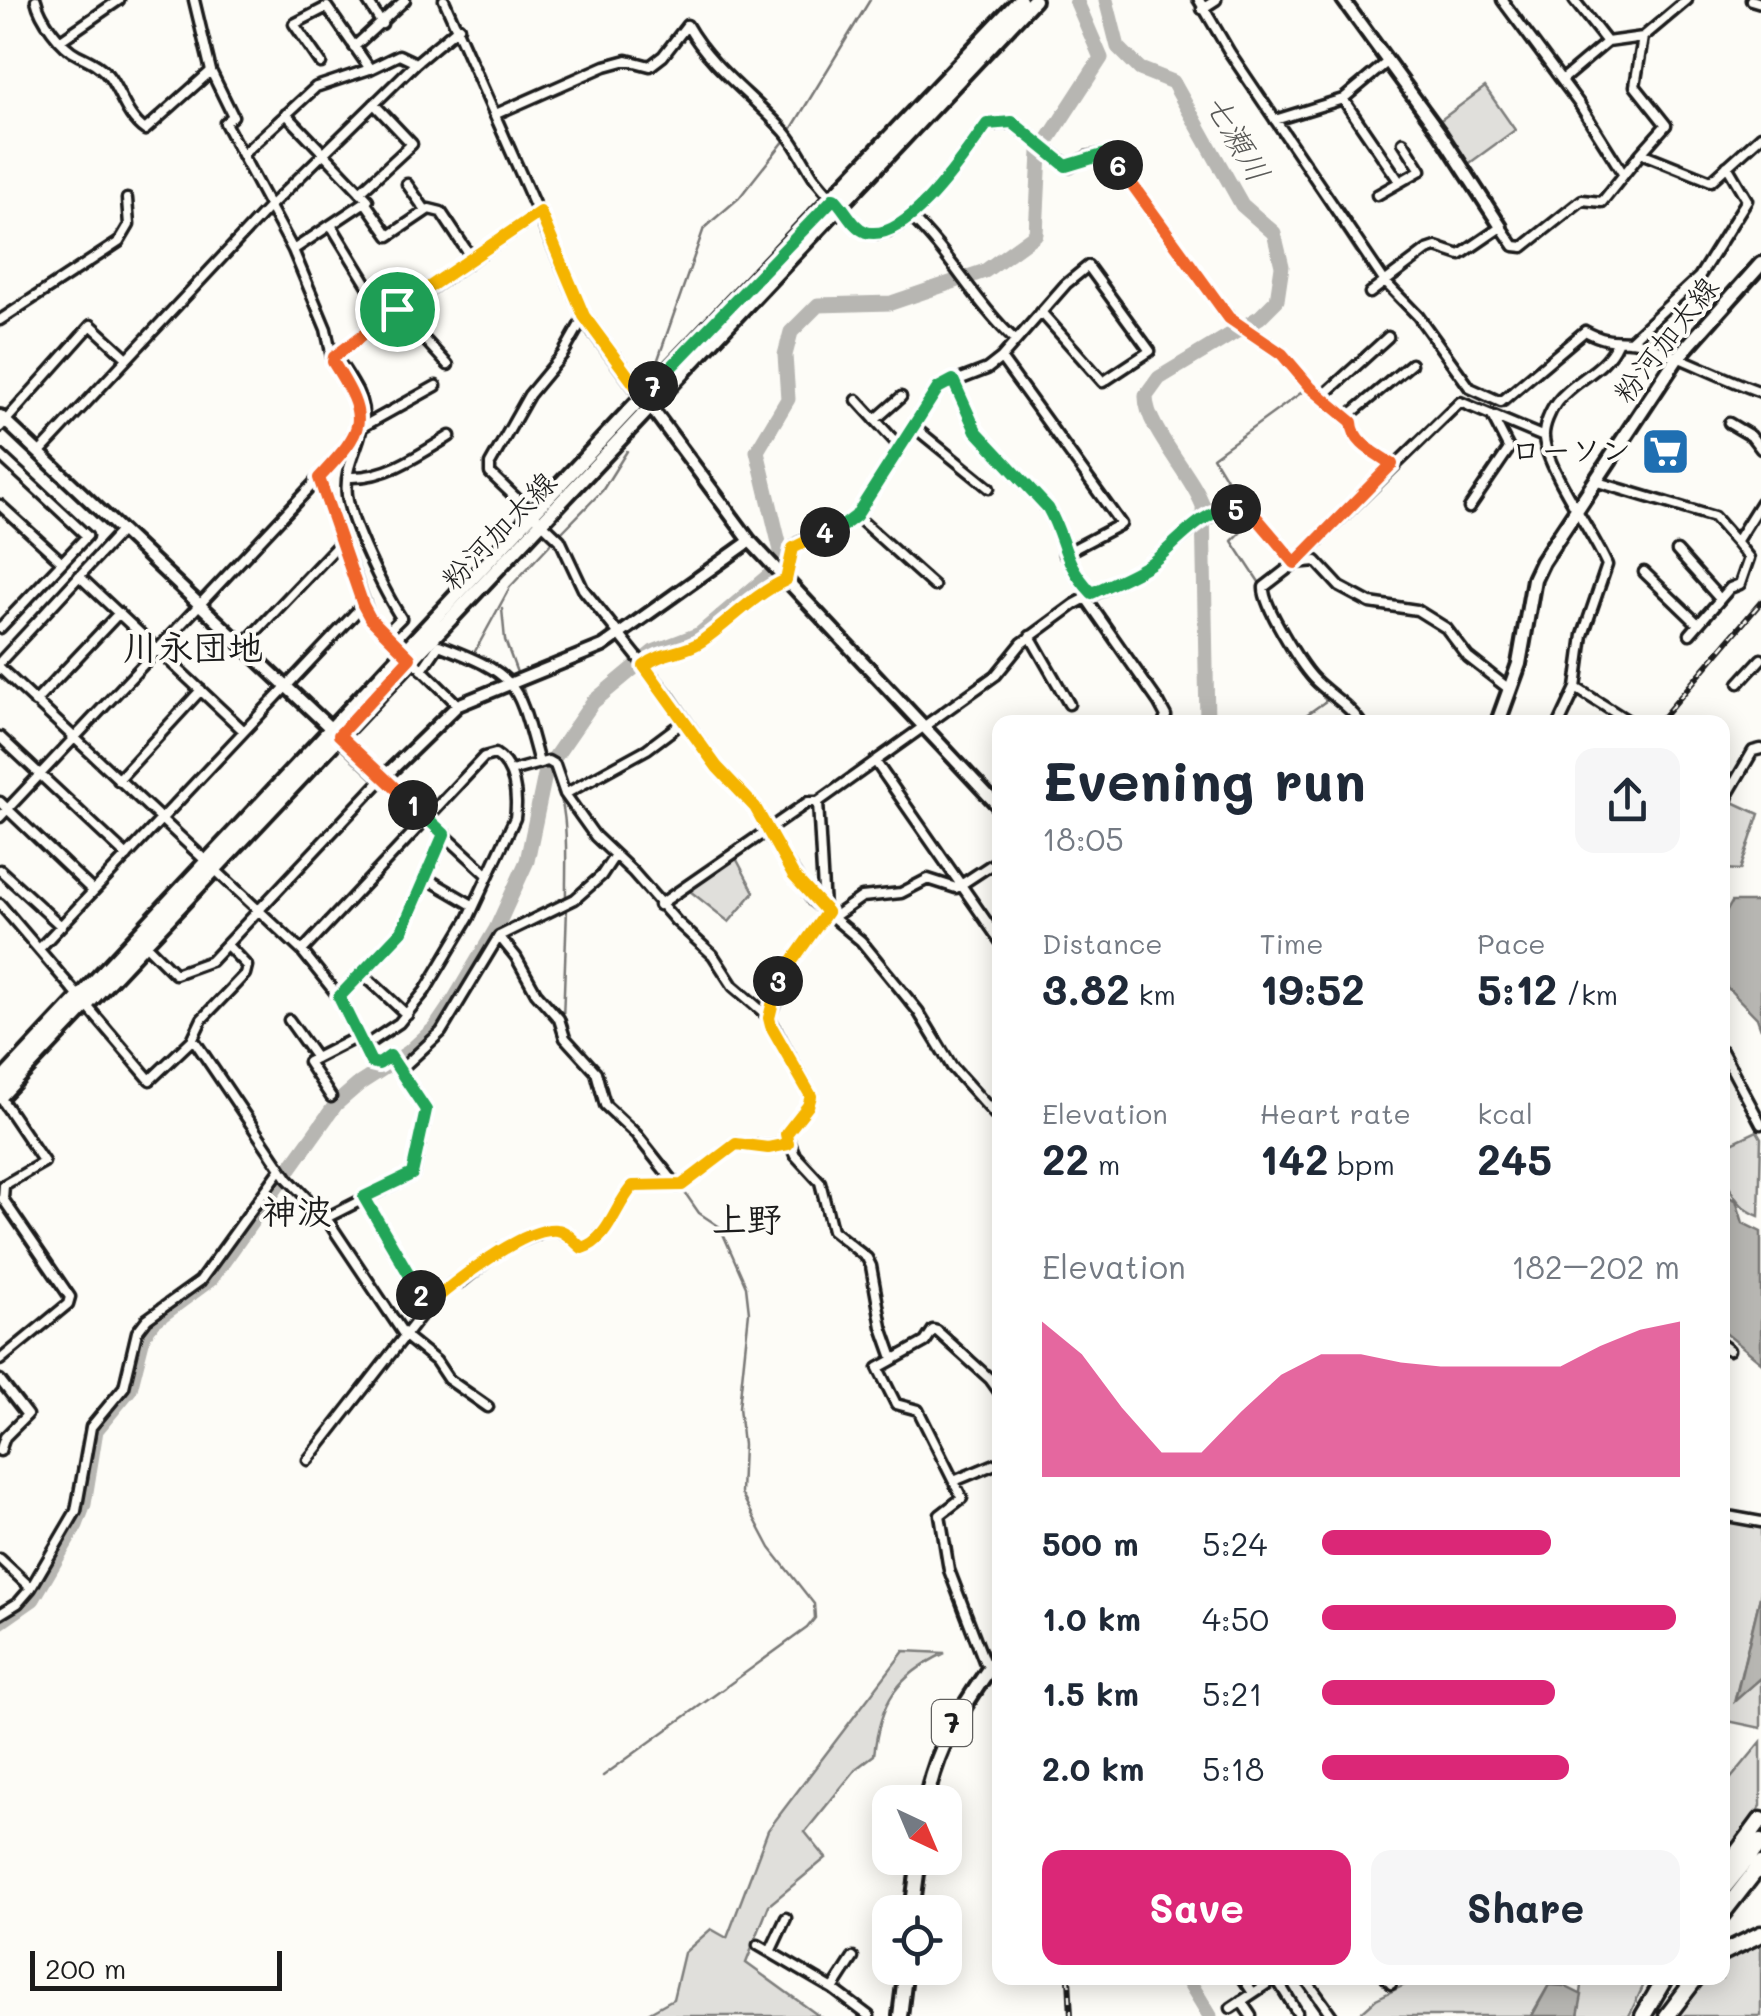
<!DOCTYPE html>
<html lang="en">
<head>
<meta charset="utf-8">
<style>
  :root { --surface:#fff; --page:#f6f6f7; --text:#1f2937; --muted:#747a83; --accent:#db2777 }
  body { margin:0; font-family:Mali,"Klee One",sans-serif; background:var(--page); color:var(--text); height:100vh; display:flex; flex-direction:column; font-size:38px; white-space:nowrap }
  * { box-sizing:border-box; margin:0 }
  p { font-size:32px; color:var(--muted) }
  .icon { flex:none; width:55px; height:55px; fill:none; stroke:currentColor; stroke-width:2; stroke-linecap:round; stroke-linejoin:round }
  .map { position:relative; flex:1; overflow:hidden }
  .drawer { position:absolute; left:992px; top:715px; width:738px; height:1270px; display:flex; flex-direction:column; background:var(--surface); border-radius:20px; box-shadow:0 5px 25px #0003 }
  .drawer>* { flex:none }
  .needle { width:65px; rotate:136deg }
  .fabs { position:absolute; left:872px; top:1785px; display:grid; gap:20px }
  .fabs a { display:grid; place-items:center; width:90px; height:90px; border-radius:20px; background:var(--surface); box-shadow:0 5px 25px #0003; font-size:50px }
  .scale { position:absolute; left:30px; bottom:25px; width:252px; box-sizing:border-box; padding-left:10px; border:5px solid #1c1c1c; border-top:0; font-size:28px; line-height:35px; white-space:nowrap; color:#1c1c1c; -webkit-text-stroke:8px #fdfcf7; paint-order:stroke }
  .pin { position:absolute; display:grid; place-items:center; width:85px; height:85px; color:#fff; margin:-42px; border:5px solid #fff; border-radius:50%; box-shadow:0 2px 10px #0007 }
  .km { position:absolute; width:50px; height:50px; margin:-25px; border-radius:50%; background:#222; color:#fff; font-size:28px; line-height:50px; text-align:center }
  .round { display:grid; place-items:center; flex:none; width:105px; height:105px; border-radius:20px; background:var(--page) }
  .head { display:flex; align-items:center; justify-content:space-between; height:170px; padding:0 50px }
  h1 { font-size:55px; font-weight:800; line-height:75px }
  .stats { display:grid; grid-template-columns:repeat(3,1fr); gap:15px; height:170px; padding:10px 50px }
  .stats div { display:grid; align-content:center }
  .stats b { font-size:42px; font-weight:800 }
  .stats small { font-size:28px; font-weight:400 }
  .stats p { font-size:28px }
  .chart { height:280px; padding:20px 50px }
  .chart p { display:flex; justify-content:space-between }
  .chart svg { width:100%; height:180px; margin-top:10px; fill:var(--accent); opacity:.7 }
  .cta { display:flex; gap:20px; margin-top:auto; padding:20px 50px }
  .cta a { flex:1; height:115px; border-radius:20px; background:var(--accent); color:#fff; font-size:40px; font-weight:800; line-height:115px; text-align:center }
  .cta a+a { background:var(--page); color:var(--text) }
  ul { padding:0 50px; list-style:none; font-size:32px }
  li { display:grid; grid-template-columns:160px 120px 1fr; align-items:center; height:75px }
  li i { height:25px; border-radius:12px; background:var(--accent) }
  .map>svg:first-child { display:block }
  .green { fill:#e0dfdb; stroke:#7e7e7c; stroke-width:2.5 }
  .water { fill:#b7b6b2; stroke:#797876; stroke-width:2.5 }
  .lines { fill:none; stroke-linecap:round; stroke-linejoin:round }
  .stream { stroke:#797876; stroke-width:2.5 }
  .river { stroke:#b7b6b2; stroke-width:15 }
  .minor-casing { stroke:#1c1c1c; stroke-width:15 }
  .tertiary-casing { stroke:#1c1c1c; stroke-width:18 }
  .primary-casing { stroke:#1c1c1c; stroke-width:20 }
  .motorway-casing { stroke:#1c1c1c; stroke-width:21 }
  .minor { stroke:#fdfcf7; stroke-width:8 }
  .tertiary { stroke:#fdfcf7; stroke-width:10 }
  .primary { stroke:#fdfcf7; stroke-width:12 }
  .motorway { stroke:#fdfcf7; stroke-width:14 }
  .rail-casing { stroke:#1c1c1c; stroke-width:6 }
  .rail { stroke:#fdfcf7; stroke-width:2.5; stroke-dasharray:8; stroke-linecap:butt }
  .split-1-casing { stroke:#fff; stroke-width:20 }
  .split-2-casing { stroke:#fff; stroke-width:20 }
  .split-3-casing { stroke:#fff; stroke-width:20 }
  .split-4-casing { stroke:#fff; stroke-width:20 }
  .split-5-casing { stroke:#fff; stroke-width:20 }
  .split-6-casing { stroke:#fff; stroke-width:20 }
  .split-7-casing { stroke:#fff; stroke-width:20 }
  .split-8-casing { stroke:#fff; stroke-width:20 }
  .split-1 { stroke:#f0652b; stroke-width:12 }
  .split-2 { stroke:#22a559; stroke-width:12 }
  .split-3 { stroke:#f5b400; stroke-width:12 }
  .split-4 { stroke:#f5b400; stroke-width:12 }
  .split-5 { stroke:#22a559; stroke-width:12 }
  .split-6 { stroke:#f0652b; stroke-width:12 }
  .split-7 { stroke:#22a559; stroke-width:12 }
  .split-8 { stroke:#f5b400; stroke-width:12 }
  .labels { text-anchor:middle; stroke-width:8; stroke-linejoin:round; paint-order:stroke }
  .shield { fill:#fdfcf7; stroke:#605f5e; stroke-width:2.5 }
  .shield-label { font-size:28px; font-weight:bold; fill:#1c1c1c }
  .street-label { font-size:30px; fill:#1c1c1c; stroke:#fdfcf7 }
  .poi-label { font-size:30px; font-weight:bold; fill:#1c1c1c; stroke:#fdfcf7; text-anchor:end }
  .water-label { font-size:32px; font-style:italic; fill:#5a5a58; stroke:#fdfcf7 }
  .quarter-label { font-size:35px; font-weight:bold; fill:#1c1c1c; stroke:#fdfcf7 }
</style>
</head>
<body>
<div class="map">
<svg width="1761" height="2016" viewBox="0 0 1761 2016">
  <rect width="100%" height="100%" fill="#fdfcf7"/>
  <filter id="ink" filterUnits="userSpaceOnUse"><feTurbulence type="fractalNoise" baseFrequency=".01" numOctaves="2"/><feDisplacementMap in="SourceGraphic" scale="20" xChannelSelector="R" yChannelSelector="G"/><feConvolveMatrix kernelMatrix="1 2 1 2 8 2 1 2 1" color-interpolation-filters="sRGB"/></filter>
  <g filter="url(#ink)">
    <!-- green -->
    <path class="green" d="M1485,87l30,43 -48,35 -29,-43z
      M1733,802l26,12 -19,56 -17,-1v-41z
      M736,858l18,34 -25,30 -39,-31z
      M1757,1131l4,7 -2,78c-29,-11 -37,-42 -36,-69z
      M1722,1519l39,9v65l-26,106 26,-21v50l-38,-8z
      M904,1651l41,2c-49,23 -65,50 -71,102l-17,13 -52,64 21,26 -57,47 -23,58 73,53h-170l-3,-2 27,-15 11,-46 27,-24 16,9 41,-108z
      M1761,1742v64l-38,50v-68z
      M1761,1942v74h-86l31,-38h16l1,-19z
      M1419,1978h128l2,7 -18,31h-174l19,-17z
      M1583,1978h64l-18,38h-51z"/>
    <!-- water -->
    <path class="water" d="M1732,902h29v127l-4,-11 -34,-35v-65z
      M1722,1184l5,3 -3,8 12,5 7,23 18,9v130l-38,-31z
      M1761,1593v85l-26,23z
      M1549,1985l15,1 18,9 -4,21h-46z"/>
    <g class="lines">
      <!-- stream -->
      <path class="stream" d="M1191,0l181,276c11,12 25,22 35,34 22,28 59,101 100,96l60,-55
        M789,133l81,-133
        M1584,337l12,5
        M655,368l49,-140 35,-30 46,-58
        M1245,510l-32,-53 92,-67 -31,-37
        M1253,520l-21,21 27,41
        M559,535l43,-44 25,-40
        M502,609l3,31 14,38
        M1280,620l33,53
        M444,652l12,3
        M473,655l37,-68 44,-47
        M522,685l22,74
        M1357,709l8,13
        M1296,722l30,-21 -7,-11
        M548,768c24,36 17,90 18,132
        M563,1020l4,-112
        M569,1036l28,31
        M603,1776l204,-148 8,-10 -1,-14 -44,-56 -29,-55 2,-48 -4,-38 10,-95 -3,-26 -26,-59 -21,-14 -16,-23"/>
      <!-- river -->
      <path class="river" d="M1106,0l12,47 22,22 33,13 69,123 32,28 8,33 -5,34 -17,17 -101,61 -13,18c-1,31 46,78 57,110l4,216
        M0,1622l33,-23 43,-74 8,-21 12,-74 34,-41 14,-55 10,-13 57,-42 125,-175 23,-20 50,-32 26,-24 19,-28 42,-71 31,-68 19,-91 47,-68 60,-50 47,-18 79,-67 2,-16 -24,-100 31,-52 -3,-44 6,-23 27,-27 73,-2 94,-32 51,-37 4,-82 61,-94 -25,-58
        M1187,1978l23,38"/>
      <defs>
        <path id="minor" d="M36,0c4,18 25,47 42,55 12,6 24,11 32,23 12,18 17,39 35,52l66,-59
          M367,0l15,24
          M444,0l140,317 -21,37 -34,41 -39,69v9l70,67 23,49 87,109 47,69 38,40 13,23
          M1199,0l31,53 155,229 33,34 52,72 31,14 84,-71c30,16 34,5 59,13 40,14 77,34 117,48
          M1502,0l78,105 42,67
          M1574,0l33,42
          M1751,0l10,3
          M1202,9l14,-9
          M61,40l58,-40
          M354,47l51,-47
          M321,63l-27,-39 33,-17 43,62
          M1562,80l45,-38 36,-5 44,-37
          M1343,99l56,82
          M286,114l82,86 -75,50
          M496,114l109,-48 22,-6 23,6 13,-10 24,-31c25,44 65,70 98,107 12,14 19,30 29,45 12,16 28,31 40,46 5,8 18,11 27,10 35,-5 85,-81 106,-108l25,-2 58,44 17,-10 22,-4 120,165 53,36 28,33 42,35c1,22 24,31 40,42
          M1275,120l68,-21 43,-36
          M1641,153l25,-28 -31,-39 8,-49
          M242,155l74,-68 54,-18 29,-14 17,8
          M1727,166l20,34
          M407,184l19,27
          M360,192l52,-48 -38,-40
          M1377,195l44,-25 -18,-28
          M365,202l24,34 40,-27 12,3 26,39
          M910,216c40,37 65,87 105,124
          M331,225l56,92
          M1370,293l57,-43 9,-3 24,8 41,-28 13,19 9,1 59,-47 20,2 39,-49 70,28 50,-45
          M397,309l51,56
          M0,320l119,-78 10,-17 -2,-26
          M1630,341l69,-64 48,-77
          M1001,358l120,166 -57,30
          M953,380l23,51 71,77c20,34 14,52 44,85
          M1324,395l64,-58
          M857,400l44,48
          M1347,417l64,-53
          M875,420l26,-23
          M1729,423l22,13 10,13
          M364,426l72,-40
          M0,427l91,-102 35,32
          M914,427l75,61
          M39,453l231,-247 146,-143 43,-36
          M0,455l87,81 -87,92
          M350,477c37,1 69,-22 100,-41
          M319,478l51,140 88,87
          M1594,481l120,36 22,25 25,-40
          M0,505l62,57
          M1469,508l40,-59 -16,-31
          M856,516l78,70
          M1677,551l43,48
          M1295,563l21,-2 24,26 30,16 47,7 29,18 22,29 41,32
          M1644,572l54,52
          M79,576l165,155
          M1085,597l74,106 7,13 -2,6
          M385,634l16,-16c-16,-25 -51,-95 -54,-123 -5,-45 35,-67 5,-113 -6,-9 -10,-19 -19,-25l207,-145
          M1690,634l40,-46 10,-4 9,-26 -13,-16
          M1030,636l39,68
          M243,645l98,-103
          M0,662l121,-131
          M645,666c18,-15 39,-13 57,-25 30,-20 51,-46 84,-60l7,-33 5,-5 42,-15 16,-12 82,-128 49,-19 14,-11 65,-74 22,-18 62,85 -47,31 -62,-70
          M0,668l302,283 37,46 32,65 8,2 11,-8 36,54 -13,64 -87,44
          M422,670l17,-25c81,31 78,37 100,118
          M1739,683l22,-24
          M1576,688l54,34
          M35,702l84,-89
          M1360,722c-13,-19 -31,-27 -47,-44 -12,-13 -51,-74 -49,-91l31,-24 165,-161 84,35
          M1560,722l16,-34 7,-53 24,-70c-14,-33 -60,-95 -63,-127 -1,-11 6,-27 13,-36 19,-24 47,-30 60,-59
          M0,737l127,119
          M875,761l125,180
          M511,771l37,-10 7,4 10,29 30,42 38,36 43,49 37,34 20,31 36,31 42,79 -3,10 -22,28 9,21 25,27 12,48 35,28 4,8 11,61 11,31
          M118,780l83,-90
          M565,794l82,-45 36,-27
          M0,802l93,89
          M818,802l6,107
          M1722,816l7,-24 24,-41 8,-2
          M0,817l346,-368 11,-21 1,-23 -25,-43 -7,-33 -33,-79 -68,-127 8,-7 -22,-45 -17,-71
          M766,831l47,70 48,40 57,70 34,56 48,53
          M0,870l61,56
          M426,878l48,28
          M0,904l150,176 42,-40 4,3 92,136 38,39 79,118 31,25 12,18 40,28
          M659,905l149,-103h10l178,-127 26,-32 53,-39 72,-38 55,-45 22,-12 32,8 39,46
          M835,916l27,-19 39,-4 27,-14 28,9 44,-29
          M499,936l17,21 20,36 23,26 6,19 31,34 9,33 31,29 41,52
          M145,944l30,30 36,-13 172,-183 104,96
          M39,949l324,-344
          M302,951l182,-194 11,-3c20,12 23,42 20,64l-47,101 -43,72 -26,32 -36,24
          M363,974l44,41
          M339,997l63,-66 43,-97
          M769,1017l6,-14v-19l52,-72
          M289,1020l27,38
          M192,1040l10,-21 43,-45 2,-8 -20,-21
          M1722,1051l39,73
          M399,1071l42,-39 58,-96 76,-37 26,-23 14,-21
          M0,1097l44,65 -40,23 -1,14 67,98 -2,7 -68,56
          M331,1097l-23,-35 49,-25
          M364,1197l53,93 14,14
          M1722,1345l7,5
          M0,1380l27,35 -22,22 -5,14
          M308,1460l117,-150 28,-27 8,-1 41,-33 42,-18 15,-1 23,17c27,-7 33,-42 51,-61l49,-1 54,-41 32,3 21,-3
          M954,1481l46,-19
          M1722,1515l39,7
          M0,1559l31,29
          M0,1614l18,-11 13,-15 45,-77 15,-84 33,-40 13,-55 10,-13 53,-38 81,-112
          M991,1667l-7,-6 -35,-91 -9,-55 22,-17 -44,-88 -22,-6 -18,-36 47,-26 8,-12 4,1 53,48 10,14
          M758,1945l75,44 36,27
          M770,1952l16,-34
          M1243,1978l10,15
          M1276,1978l21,34
          M1305,1978l27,38
          M1386,1978l5,6
          M833,1989l20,-31
          M1241,2001l10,15
          M1231,2008l45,-30"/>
        <path id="tertiary" d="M1343,0l97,133 61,94
          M584,317l166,224 250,267
          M0,416l383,362 75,-73 145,-59 147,-105"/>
        <path id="primary" d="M1498,722l21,-58 15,-85 8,-17 135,-204 84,-94
          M0,1082l643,-686 377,-396
          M0,1097l1034,-1097
          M926,1802c12,-62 39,-98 74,-149
          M912,1912l7,-54
          M900,2016l6,-48"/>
        <path id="motorway" d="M1722,1873l39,-53
          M1722,1890l39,-48
          M1722,1914l39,-50
          M1722,1953l39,-19
          M1643,2016l22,-38
          M1667,2016l29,-38"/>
      </defs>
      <!-- minor casing -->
      <use href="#minor" class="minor-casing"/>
      <!-- tertiary casing -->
      <use href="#tertiary" class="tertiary-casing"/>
      <!-- primary casing -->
      <use href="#primary" class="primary-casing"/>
      <!-- motorway casing -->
      <use href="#motorway" class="motorway-casing"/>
      <!-- minor -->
      <use href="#minor" class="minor"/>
      <!-- tertiary -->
      <use href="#tertiary" class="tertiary"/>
      <!-- primary -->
      <use href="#primary" class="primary"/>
      <!-- motorway -->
      <use href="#motorway" class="motorway"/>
      <defs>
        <path id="rail" d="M1659,722l102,-120
          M1069,1978l2,38"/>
      </defs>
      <!-- rail casing -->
      <use href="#rail" class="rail-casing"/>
      <!-- rail -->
      <use href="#rail" class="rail"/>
    </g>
  </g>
  <g class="lines" filter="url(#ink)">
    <defs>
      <path id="split-1" d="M397,309l-63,48 -1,5c38,60 32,66 -14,116l44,127 7,13 40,40 -71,77 74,70"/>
      <path id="split-2" d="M413,805l31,29 -42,97 -63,66 32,65 8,2 11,-8 36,54 -14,64 -48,23 57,98"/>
      <path id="split-3" d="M421,1295l9,9c22,-20 95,-78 127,-74 10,1 17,12 25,18 27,-8 33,-43 51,-62l49,-1 54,-41 32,4 20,-4 -2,-10 22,-28 3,-10 -40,-70 -2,-8 9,-37"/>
      <path id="split-4" d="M778,981l49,-69 -34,-37 -38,-68 -38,-40 -73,-101c18,-15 40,-12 58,-25 29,-20 51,-46 84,-61l7,-32 32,-16"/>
      <path id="split-5" d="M825,532l15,-4 16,-12 82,-128 15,-8 23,51 72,77c19,34 13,52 44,85 18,-9 40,-17 58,-29 24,-17 54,-58 86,-55"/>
      <path id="split-6" d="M1118,165l111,153 53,36 28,33 42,35c1,22 24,31 40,42l-97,99 -39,-46 -20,-8"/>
      <path id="split-7" d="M653,386l181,-188c11,10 18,29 32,34 41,12 100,-79 121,-108l25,-2 54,44 43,-13 9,12"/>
      <path id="split-8" d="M397,309l143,-97 44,104 59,80 10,-10"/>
    </defs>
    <!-- split-1 casing -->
    <use href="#split-1" class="split-1-casing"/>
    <!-- split-2 casing -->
    <use href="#split-2" class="split-2-casing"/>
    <!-- split-3 casing -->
    <use href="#split-3" class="split-3-casing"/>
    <!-- split-4 casing -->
    <use href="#split-4" class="split-4-casing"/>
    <!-- split-5 casing -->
    <use href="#split-5" class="split-5-casing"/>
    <!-- split-6 casing -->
    <use href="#split-6" class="split-6-casing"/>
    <!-- split-7 casing -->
    <use href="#split-7" class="split-7-casing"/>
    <!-- split-8 casing -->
    <use href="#split-8" class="split-8-casing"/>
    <!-- split-1 -->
    <use href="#split-1" class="split-1"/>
    <!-- split-2 -->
    <use href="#split-2" class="split-2"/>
    <!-- split-3 -->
    <use href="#split-3" class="split-3"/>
    <!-- split-4 -->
    <use href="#split-4" class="split-4"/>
    <!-- split-5 -->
    <use href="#split-5" class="split-5"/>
    <!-- split-6 -->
    <use href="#split-6" class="split-6"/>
    <!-- split-7 -->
    <use href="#split-7" class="split-7"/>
    <!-- split-8 -->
    <use href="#split-8" class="split-8"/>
  </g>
  <!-- icons -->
  <defs>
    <symbol id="supermarket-square" viewBox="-11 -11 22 22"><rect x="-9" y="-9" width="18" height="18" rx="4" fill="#1f6fb2" stroke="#fdfcf7"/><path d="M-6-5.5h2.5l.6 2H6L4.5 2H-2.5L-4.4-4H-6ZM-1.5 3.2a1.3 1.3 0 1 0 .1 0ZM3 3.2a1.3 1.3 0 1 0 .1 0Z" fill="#fff"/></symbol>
  </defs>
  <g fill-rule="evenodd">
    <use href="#supermarket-square" x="1638" y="424" width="55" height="55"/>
  </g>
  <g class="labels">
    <!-- shield labels -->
    <rect class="shield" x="932" y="1700" width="40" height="46" rx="8"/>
    <g class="shield-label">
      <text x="952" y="1733">7</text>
    </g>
    <!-- street labels -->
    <g class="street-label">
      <text transform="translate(1666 340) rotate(-52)" y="10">粉河加太線</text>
      <text transform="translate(499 531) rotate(-46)" y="10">粉河加太線</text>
    </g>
    <!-- poi labels -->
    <g class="poi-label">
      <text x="1631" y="461">ローソン</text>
    </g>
    <!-- water labels -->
    <g class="water-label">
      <text transform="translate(1237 138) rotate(60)" y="11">七瀬川</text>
    </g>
    <!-- quarter labels -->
    <g class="quarter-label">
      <text x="193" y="660">川永団地</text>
      <text x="297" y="1224">神波</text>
      <text x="747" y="1232">上野</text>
    </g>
  </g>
</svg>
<div class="fabs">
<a><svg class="needle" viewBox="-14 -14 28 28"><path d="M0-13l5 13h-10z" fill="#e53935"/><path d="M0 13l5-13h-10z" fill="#747a83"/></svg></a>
<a><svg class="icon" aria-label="locate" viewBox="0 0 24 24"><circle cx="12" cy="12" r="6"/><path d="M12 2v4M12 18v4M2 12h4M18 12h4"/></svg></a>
</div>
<div class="scale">200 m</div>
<div class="pin" style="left:397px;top:309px;background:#1e9e55"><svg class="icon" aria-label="arrive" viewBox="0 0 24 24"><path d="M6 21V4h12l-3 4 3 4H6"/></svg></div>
<b class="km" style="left:413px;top:805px">1</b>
<b class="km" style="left:421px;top:1295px">2</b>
<b class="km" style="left:778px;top:981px">3</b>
<b class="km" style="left:825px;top:532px">4</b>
<b class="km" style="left:1236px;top:509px">5</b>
<b class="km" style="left:1118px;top:165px">6</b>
<b class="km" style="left:653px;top:386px">7</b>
<section class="drawer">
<div class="head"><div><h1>Evening run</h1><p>18:05</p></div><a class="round"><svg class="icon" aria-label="share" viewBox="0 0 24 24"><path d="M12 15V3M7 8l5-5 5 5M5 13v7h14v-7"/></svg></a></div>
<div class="stats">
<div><p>Distance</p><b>3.82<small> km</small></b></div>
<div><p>Time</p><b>19:52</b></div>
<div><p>Pace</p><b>5:12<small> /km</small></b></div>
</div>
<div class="stats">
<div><p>Elevation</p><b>22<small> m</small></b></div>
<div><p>Heart rate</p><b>142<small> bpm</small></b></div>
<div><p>kcal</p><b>245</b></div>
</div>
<div class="chart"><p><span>Elevation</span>182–202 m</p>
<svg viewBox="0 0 160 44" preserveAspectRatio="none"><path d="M0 44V6L10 14L20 27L30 38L40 38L50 28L60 19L70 14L80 14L90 16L100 17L110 17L120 17L130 17L140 12L150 8L160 6V44z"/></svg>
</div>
<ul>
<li><b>500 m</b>5:24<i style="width:64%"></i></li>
<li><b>1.0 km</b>4:50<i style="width:99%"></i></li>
<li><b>1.5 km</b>5:21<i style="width:65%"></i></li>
<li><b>2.0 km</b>5:18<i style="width:69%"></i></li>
</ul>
<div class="cta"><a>Save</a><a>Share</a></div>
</section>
</div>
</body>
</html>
